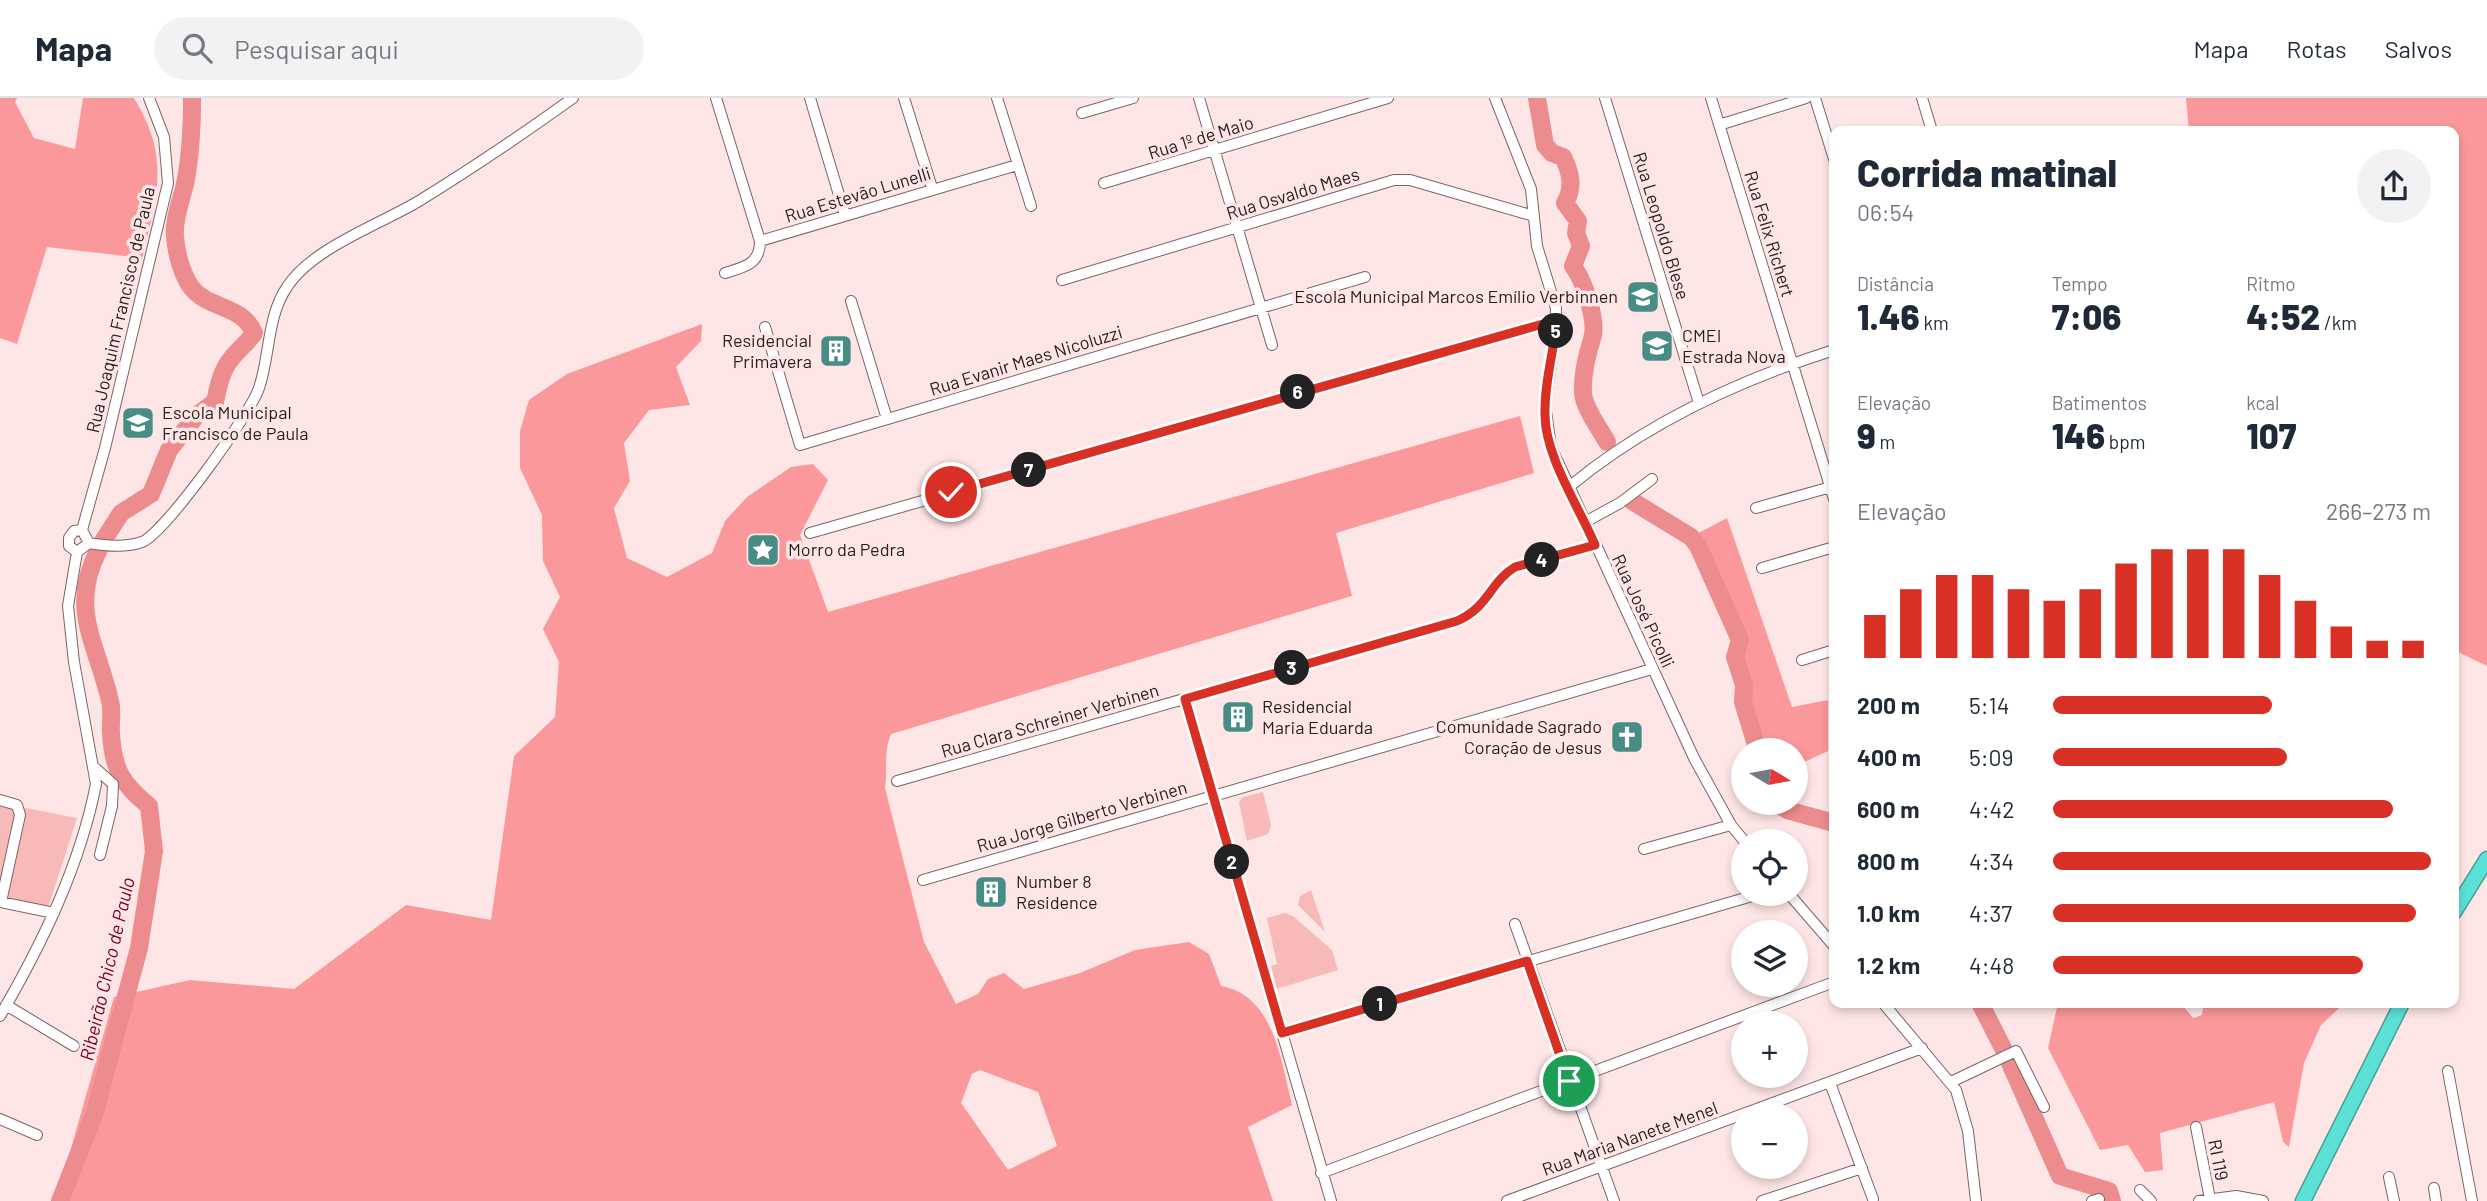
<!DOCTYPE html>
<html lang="pt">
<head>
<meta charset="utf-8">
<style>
  :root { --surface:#fff; --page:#f2f2f3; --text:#1f2937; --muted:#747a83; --line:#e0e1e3; --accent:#d93025 }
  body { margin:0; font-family:Barlow,sans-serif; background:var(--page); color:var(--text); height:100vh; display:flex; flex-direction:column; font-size:26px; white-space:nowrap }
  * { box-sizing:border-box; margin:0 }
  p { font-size:23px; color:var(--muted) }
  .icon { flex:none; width:38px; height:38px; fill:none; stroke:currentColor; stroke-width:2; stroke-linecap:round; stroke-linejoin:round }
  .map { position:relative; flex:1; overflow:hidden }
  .panel { position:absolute; left:1829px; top:28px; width:630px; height:882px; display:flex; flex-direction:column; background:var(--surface); border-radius:14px; box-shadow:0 4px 10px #0003 }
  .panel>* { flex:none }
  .needle { width:46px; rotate:100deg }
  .controls { position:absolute; left:1731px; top:640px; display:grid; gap:14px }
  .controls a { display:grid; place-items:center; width:77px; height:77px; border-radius:50%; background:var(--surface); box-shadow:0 4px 10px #0003; font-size:35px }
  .pin { position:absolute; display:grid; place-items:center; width:60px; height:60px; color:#fff; margin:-30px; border:4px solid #fff; border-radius:50%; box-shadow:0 2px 7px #0007 }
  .km { position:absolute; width:35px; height:35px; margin:-18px; border-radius:50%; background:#222; color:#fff; font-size:19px; line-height:35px; text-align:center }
  .round { display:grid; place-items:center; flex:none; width:74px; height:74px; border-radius:37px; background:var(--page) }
  .head { display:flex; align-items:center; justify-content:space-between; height:119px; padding:0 28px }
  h1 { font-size:38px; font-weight:800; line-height:52px }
  .figures { display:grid; grid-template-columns:repeat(3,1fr); gap:10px; height:119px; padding:7px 28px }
  .figures div { display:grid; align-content:center }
  .figures b { font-size:35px; font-weight:800 }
  .figures small { font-size:19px; font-weight:400 }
  .figures p { font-size:19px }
  .chart { height:196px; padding:14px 28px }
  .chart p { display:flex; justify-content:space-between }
  .chart svg { width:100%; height:126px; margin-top:7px; stroke:var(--accent); stroke-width:6 }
  ul { padding:0 28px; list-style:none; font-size:23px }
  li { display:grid; grid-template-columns:112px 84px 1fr; align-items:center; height:52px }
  li i { height:18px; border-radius:9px; background:var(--accent) }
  header { display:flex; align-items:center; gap:42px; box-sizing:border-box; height:98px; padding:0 35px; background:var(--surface); border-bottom:2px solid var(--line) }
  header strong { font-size:33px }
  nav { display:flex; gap:38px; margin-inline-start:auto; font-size:24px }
  .search { width:490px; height:63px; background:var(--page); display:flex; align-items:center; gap:18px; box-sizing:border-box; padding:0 24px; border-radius:38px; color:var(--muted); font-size:26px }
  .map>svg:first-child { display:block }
  .green { fill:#f8b9b9 }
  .forest { fill:#fa989b; fill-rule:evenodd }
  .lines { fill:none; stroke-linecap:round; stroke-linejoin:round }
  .river { stroke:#ed8c8f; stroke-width:18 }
  .minor-casing { stroke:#7d6464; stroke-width:12 }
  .highway-casing { stroke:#489d95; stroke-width:17 }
  .minor { stroke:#fff; stroke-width:10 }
  .highway { stroke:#59e2d5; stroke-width:14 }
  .route-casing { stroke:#fff; stroke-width:14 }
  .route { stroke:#d93025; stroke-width:9 }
  .labels { text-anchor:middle; stroke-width:7; stroke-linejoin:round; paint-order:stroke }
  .street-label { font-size:18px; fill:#271d1d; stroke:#fee6e6 }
  .poi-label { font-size:18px; fill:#271d1d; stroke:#fee6e6; text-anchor:start }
  .water-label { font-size:19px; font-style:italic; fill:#79001d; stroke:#fee6e6 }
</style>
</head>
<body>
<header>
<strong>Mapa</strong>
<div class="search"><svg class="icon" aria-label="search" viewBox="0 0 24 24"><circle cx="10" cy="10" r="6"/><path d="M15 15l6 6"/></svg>Pesquisar aqui</div>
<nav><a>Mapa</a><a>Rotas</a><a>Salvos</a></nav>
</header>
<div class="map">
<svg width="2487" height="1103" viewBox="0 0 2487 1103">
  <rect width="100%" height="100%" fill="#fee6e6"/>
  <!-- green -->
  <path class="green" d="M1263,694l8,33 -3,9 -21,7 -8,-39 4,-5z
    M0,705l77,15 -29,90 -48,-9z
    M1311,792l14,42 -27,-27 2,-9z
    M1285,815l8,3 39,34 6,20 -61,19 -6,-23 6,-2 -10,-46z"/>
  <!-- forest -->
  <path class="forest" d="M0,0h17l-2,4 19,36 41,11 8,-51h51c36,59 24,96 8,160l-95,-11 -30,97 -17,-6z
    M2186,0h301v568l-31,-15 -2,-14v-506h-265z
    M702,226l-1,17 -25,26 14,38 -41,5 -25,33 6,38 -16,27 13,50 40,19 45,-24 13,-32 22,-24 44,-30 22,-3 15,16 -28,55 28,77 692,-196 14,57 -198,60 16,63 -461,138c-8,20 -3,34 -6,54l39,154 32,62 22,-10 10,-15 16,-6 20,16 56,-16 55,-23 54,-8 20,12 12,32c53,9 60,75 71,119l-44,22 25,74h-1217l58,-204 76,-17 104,9 112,-84 85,15 23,-164 41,-39 4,-55 -16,-33 17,-32 -17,-36 -1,-46 -22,-47v-37l9,-31 38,-26zM980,972l58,22 19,54 -49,24 -47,-67 11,-29z
    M1727,420l65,189 36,-7v51l-32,15v-15h-38l-14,-49v-17l-9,-28 5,-17c-19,-32 -25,-73 -49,-103z
    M2058,905h123l12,15 9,-3 2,-12h141l-24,22 -17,38 -15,84 -6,-5 -9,-40 -114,31 3,37 -18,2 -17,-27 -28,5 -52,-102z"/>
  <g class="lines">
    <!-- river -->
    <path class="river" d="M1537,0l8,47 7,8 11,4c8,16 11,30 2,46l13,18 -2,12 5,13 -8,20c11,15 25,55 19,73 -5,16 -10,37 -9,54 1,15 17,36 24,49
      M1632,403l59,36 7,9 42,94 -5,17 9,28 -1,17 15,49
      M103,443l18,-28 30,-19 18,-44 28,-35 18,-13c3,-14 6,-31 16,-43 7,-10 16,-15 23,-26 -12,-29 -46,-23 -63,-46 -9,-13 -15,-34 -16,-51 -2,-17 8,-40 11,-57 5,-27 6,-54 6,-81
      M1776,705l11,7 47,13
      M1980,905l25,49
      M2010,965l50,113 49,15 3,10
      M60,1103l34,-86 45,-167 15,-97 -5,-45c-27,-22 -36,-36 -38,-73 -1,-10 2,-22 -1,-32 -13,-58 -42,-92 -11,-152"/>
    <defs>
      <path id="minor" d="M716,0l44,143
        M810,0l35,117
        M904,0l28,90
        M997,0l34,108
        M1199,0l73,247
        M1495,0l36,91 6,57 19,62 -1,30 -10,66 6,43 143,311 37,67 14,17
        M1605,0l94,305
        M1711,0l123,401
        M1815,0l19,61
        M1922,0l10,33
        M1082,15l51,-15
        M1719,27l87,-27
        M1104,85l284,-85
        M725,175c20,-6 35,-9 35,-32l257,-76
        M1062,182l332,-100h16l124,36
        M851,203l36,118
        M765,229l35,118 565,-168
        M1569,389c77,-64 170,-107 265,-137
        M1756,410l75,-21
        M1585,424l35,-19 32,-24
        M82,432l23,-82 63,-265 -4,-46 -15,-39
        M810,435l747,-213
        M89,445c17,3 36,5 53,-1 22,-8 109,-129 117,-154 11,-32 8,-72 28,-101 25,-39 92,-62 132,-86 52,-32 104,-67 154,-103
        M77,454l-8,-6v-8l5,-7 8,-1
        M1762,470l72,-21
        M1802,562l32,-10
        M1185,601l146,502
        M95,670l18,16 -1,22 -12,49
        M897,683l560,-160c32,-14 33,-39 58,-54l80,-22
        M0,702l17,5 3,10 -19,87
        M1644,751l87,-24
        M923,782l729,-211
        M1789,796l45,52
        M0,804l54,11
        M1515,826l99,277
        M1883,905l73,87 12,41 8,70
        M6,907l68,41
        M0,918c42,-72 80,-150 96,-232l-22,-122 -6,-56 9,-54 12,-9 -7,-13
        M1282,935l477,-139
        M2448,973l24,130
        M1951,984l65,-31 28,56
        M1830,985l43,116
        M0,1021l37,16
        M2196,1029l14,72
        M1321,1075l513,-191
        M2389,1079l5,24
        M2434,1090l2,13
        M2140,1092l11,11
        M1507,1103l415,-153
        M1762,1103l100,-33
        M2092,1103l7,-2
        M2199,1103l37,-5 27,5"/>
      <path id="highway" d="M2454,814l33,-53
        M2303,1103l99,-198"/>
    </defs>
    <!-- minor casing -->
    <use href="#minor" class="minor-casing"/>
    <!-- highway casing -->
    <use href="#highway" class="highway-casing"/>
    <!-- minor -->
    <use href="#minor" class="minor"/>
    <!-- highway -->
    <use href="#highway" class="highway"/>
  </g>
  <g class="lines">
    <defs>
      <path id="route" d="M951,394l606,-172c-3,31 -13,63 -12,95 0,41 34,92 50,130l-80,22c-25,15 -26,40 -58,54l-272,78 97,334 245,-72 42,120"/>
    </defs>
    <!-- route casing -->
    <use href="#route" class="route-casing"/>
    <!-- route -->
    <use href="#route" class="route"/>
  </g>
  <!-- icons -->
  <defs>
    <symbol id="school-square" viewBox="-11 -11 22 22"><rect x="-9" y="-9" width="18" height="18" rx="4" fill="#478d86" stroke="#fee6e6"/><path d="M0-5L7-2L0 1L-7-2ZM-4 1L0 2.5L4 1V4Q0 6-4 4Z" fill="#fff"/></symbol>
    <symbol id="building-square" viewBox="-11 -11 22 22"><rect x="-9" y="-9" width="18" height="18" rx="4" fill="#478d86" stroke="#fee6e6"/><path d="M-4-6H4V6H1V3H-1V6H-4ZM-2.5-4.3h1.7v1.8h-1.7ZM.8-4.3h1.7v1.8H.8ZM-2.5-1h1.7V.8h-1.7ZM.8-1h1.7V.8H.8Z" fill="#fff"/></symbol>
    <symbol id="sight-square" viewBox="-11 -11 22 22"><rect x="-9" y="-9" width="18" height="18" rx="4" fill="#478d86" stroke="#fee6e6"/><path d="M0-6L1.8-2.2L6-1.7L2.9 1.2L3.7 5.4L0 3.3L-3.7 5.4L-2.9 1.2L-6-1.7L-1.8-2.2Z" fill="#fff"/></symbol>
    <symbol id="church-square" viewBox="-11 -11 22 22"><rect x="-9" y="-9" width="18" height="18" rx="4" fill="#478d86" stroke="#fee6e6"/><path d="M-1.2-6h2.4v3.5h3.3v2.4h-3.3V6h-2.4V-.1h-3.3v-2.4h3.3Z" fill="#fff"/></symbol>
  </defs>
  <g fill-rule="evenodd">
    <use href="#school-square" x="1624" y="180" width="38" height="38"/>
    <use href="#school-square" x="1638" y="229" width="38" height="38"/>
    <use href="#building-square" x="817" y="234" width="38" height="38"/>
    <use href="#school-square" x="119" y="306" width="38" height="38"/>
    <use href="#sight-square" x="744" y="433" width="38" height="38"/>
    <use href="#building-square" x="1219" y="600" width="38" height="38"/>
    <use href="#church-square" x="1608" y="620" width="38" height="38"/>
    <use href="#building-square" x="972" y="775" width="38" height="38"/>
  </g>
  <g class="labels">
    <!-- street labels -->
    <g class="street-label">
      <text transform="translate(1201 40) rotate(-17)" y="6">Rua 1º de Maio</text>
      <text transform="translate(1293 96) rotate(-17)" y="6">Rua Osvaldo Maes</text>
      <text transform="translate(858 97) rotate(-17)" y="6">Rua Estevão Lunelli</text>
      <text transform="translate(1661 128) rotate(73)" y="6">Rua Leopoldo Blese</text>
      <text transform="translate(1769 136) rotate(73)" y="6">Rua Felix Richert</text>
      <text transform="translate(121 212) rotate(-77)" y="6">Rua Joaquim Francisco de Paula</text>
      <text transform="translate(1026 263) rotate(-17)" y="6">Rua Evanir Maes Nicoluzzi</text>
      <text transform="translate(1643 513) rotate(65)" y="6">Rua José Picolli</text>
      <text transform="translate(1050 623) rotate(-16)" y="6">Rua Clara Schreiner Verbinen</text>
      <text transform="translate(1082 719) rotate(-16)" y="6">Rua Jorge Gilberto Verbinen</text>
      <text transform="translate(1630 1041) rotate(-20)" y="6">Rua Maria Nanete Menel</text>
      <text transform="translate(2218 1062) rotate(79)" y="6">RI 119</text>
    </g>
    <!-- poi labels -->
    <g class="poi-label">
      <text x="1618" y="205" text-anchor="end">Escola Municipal Marcos Emílio Verbinnen</text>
      <text x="1682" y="244">CMEI<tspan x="1682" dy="21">Estrada Nova</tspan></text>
      <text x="812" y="249" text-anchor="end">Residencial<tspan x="812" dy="21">Primavera</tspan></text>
      <text x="162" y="321">Escola Municipal<tspan x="162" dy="21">Francisco de Paula</tspan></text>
      <text x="788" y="458">Morro da Pedra</text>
      <text x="1262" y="615">Residencial<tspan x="1262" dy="21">Maria Eduarda</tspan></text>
      <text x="1602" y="635" text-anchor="end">Comunidade Sagrado<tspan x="1602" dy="21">Coração de Jesus</tspan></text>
      <text x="1016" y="790">Number 8<tspan x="1016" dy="21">Residence</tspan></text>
    </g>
    <!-- water labels -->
    <g class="water-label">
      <text transform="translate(107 871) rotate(-77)" y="7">Ribeirão Chico de Paulo</text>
    </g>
  </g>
</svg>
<div class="controls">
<a><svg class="needle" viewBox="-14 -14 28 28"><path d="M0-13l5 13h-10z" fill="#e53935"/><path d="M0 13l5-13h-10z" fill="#747a83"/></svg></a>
<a><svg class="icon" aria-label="locate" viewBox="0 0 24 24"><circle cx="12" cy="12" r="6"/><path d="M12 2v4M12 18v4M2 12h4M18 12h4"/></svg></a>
<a><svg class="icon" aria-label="layers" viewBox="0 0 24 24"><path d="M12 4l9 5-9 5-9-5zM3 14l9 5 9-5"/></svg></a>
<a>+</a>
<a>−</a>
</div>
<div class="pin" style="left:1569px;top:983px;background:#1e9e55"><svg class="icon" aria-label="arrive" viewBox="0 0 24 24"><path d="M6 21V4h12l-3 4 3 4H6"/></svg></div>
<div class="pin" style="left:951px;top:394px;background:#d93025"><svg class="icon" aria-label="check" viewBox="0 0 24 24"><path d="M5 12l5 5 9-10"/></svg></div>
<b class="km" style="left:1380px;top:906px">1</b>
<b class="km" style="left:1232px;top:764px">2</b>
<b class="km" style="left:1292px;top:570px">3</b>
<b class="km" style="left:1542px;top:462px">4</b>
<b class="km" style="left:1556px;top:233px">5</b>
<b class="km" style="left:1298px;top:294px">6</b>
<b class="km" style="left:1029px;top:372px">7</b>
<section class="panel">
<div class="head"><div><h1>Corrida matinal</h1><p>06:54</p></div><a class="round"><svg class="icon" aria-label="share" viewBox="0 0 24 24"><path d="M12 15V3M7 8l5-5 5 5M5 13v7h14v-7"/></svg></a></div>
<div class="figures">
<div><p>Distância</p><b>1.46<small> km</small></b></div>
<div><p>Tempo</p><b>7:06</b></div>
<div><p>Ritmo</p><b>4:52<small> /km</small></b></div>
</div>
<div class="figures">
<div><p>Elevação</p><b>9<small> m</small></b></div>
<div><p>Batimentos</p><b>146<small> bpm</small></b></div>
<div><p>kcal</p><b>107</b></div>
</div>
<div class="chart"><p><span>Elevação</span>266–273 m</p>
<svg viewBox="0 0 160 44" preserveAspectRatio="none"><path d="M5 44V29M15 44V20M25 44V15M35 44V15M45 44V20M55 44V24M65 44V20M75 44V11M85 44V6M95 44V6M105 44V6M115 44V15M125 44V24M135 44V33M145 44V38M155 44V38"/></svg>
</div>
<ul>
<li><b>200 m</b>5:14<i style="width:58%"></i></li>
<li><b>400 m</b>5:09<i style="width:62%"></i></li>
<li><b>600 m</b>4:42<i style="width:90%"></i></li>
<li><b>800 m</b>4:34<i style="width:100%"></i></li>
<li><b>1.0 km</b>4:37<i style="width:96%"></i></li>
<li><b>1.2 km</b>4:48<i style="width:82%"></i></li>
</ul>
</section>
</div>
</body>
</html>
